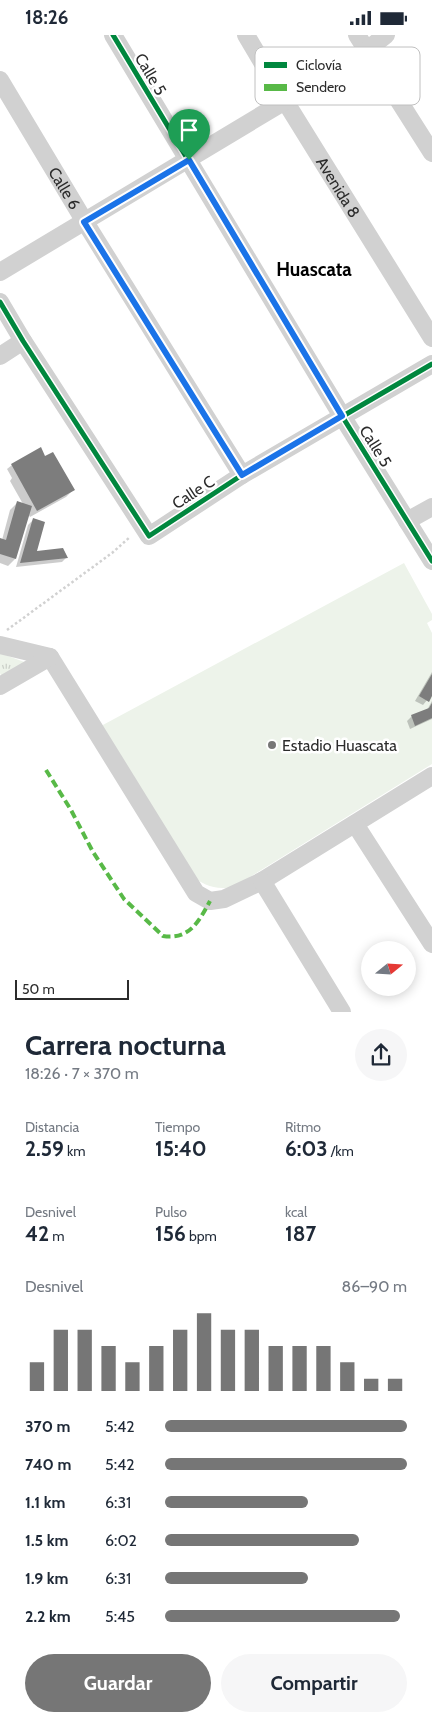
<!DOCTYPE html>
<html lang="es">
<head>
<meta charset="utf-8">
<style>
  :root { --surface:#fff; --page:#f6f6f7; --text:#1f2937; --muted:#747a83; --accent:#767676 }
  body { margin:0; font-family:Cabin,sans-serif; background:var(--page); color:var(--text); height:100vh; display:flex; flex-direction:column; font-size:19px; white-space:nowrap }
  * { box-sizing:border-box; margin:0 }
  p { font-size:16px; color:var(--muted) }
  .icon { flex:none; width:28px; height:28px; fill:none; stroke:currentColor; stroke-width:2; stroke-linecap:round; stroke-linejoin:round }
  .map { position:relative; height:977px; overflow:hidden }
  .panel { display:flex; flex-direction:column; background:var(--surface); flex:1 }
  .panel>* { flex:none }
  .needle { width:32px; rotate:72deg }
  .fabs { position:absolute; left:361px; top:906px; display:grid; gap:10px }
  .fabs a { display:grid; place-items:center; width:55px; height:55px; border-radius:50%; background:var(--surface); box-shadow:0 2px 12px #0003; font-size:25px }
  .scale { position:absolute; left:15px; bottom:12px; width:114px; box-sizing:border-box; padding-left:5px; border:2px solid #2c2c2c; border-top:0; font-size:14px; line-height:18px; white-space:nowrap; color:#2c2c2c; -webkit-text-stroke:4px #fff; paint-order:stroke }
  .pin { position:absolute; display:grid; place-items:center; width:42px; height:42px; color:#fff; margin:-51px -21px; border-radius:50% 50% 50% 0; rotate:-45deg; box-shadow:0 0 5px #0007 }
  .pin .icon { rotate:45deg }
  .round { display:grid; place-items:center; flex:none; width:52px; height:52px; border-radius:26px; background:var(--page) }
  .headline { display:flex; align-items:center; justify-content:space-between; height:85px; padding:0 25px }
  h1 { font-size:28px; font-weight:700; line-height:38px }
  .metrics { display:grid; grid-template-columns:repeat(3,1fr); gap:8px; height:85px; padding:5px 25px }
  .metrics div { display:grid; align-content:center }
  .metrics b { font-size:21px; font-weight:700 }
  .metrics small { font-size:14px; font-weight:400 }
  .metrics p { font-size:14px }
  .chart { height:140px; padding:10px 25px }
  .chart p { display:flex; justify-content:space-between }
  .chart svg { width:100%; height:90px; margin-top:5px; stroke:var(--accent); stroke-width:6 }
  .button { display:flex; gap:10px; margin-top:auto; padding:10px 25px }
  .button a { flex:1; height:58px; border-radius:30px; background:var(--accent); color:#fff; font-size:20px; font-weight:700; line-height:58px; text-align:center }
  .button a+a { background:var(--page); color:var(--text) }
  ul { padding:0 25px; list-style:none; font-size:16px }
  li { display:grid; grid-template-columns:80px 60px 1fr; align-items:center; height:38px }
  li i { height:12px; border-radius:6px; background:var(--accent) }
  .status { display:flex; justify-content:space-between; align-items:center; height:35px; padding:0 25px; background:var(--surface); direction:ltr }
  .status svg { height:14px; fill:currentColor }
  .map>svg:first-child { display:block }
  .grass { fill:url(#grass-tufts) }
  .garden { fill:#edf3ea }
  .shadow { fill:#0003 }
  .building { fill:#7d7d7d }
  .lines { fill:none; stroke-linecap:round; stroke-linejoin:round }
  .path { stroke:#d1d1d1; stroke-width:2.5; stroke-dasharray:2.5 2.5; stroke-linecap:butt }
  .minor { stroke:#d1d1d1; stroke-width:18 }
  .quiet { stroke:#58b947; stroke-width:4; stroke-dasharray:8 4; stroke-linecap:butt }
  .cycleway-casing { stroke:#fff; stroke-width:8 }
  .cycleway { stroke:#00873e; stroke-width:5 }
  .route-casing { stroke:#fff; stroke-width:10 }
  .route { stroke:#1a73e8; stroke-width:6 }
  .poi-dot { fill:#767676; stroke:#fff; stroke-width:2 }
  .labels { text-anchor:middle; stroke-width:5; stroke-linejoin:round; paint-order:stroke }
  .street-label { font-size:16px; fill:#2c2c2c; stroke:#fff }
  .poi-label { font-size:16px; fill:#2c2c2c; stroke:#fff; text-anchor:start }
  .quarter-label { font-size:19px; font-weight:bold; fill:#000; stroke:#fff }
  .key { fill:#fff; stroke:#c0c0c0; stroke-width:1 }
  .key-label { font-size:14px; fill:#2c2c2c }
</style>
</head>
<body>
<div class="status"><b>18:26</b><svg viewBox="0 0 49 12"><path d="M0 12V9h3v3zM5 12V6h3v6zM10 12V3h3v9zM15 12V0h3v12zM26 1h20v11H26zM47 4h2v5h-2z"/></svg></div>
<div class="map">
<svg width="432" height="977" viewBox="0 0 432 977">
  <defs>
    <pattern id="grass-tufts" width="24" height="20" patternUnits="userSpaceOnUse" patternTransform="scale(1.25)"><rect width="24" height="20" fill="#edf3ea"/><path d="M3 7l-1-3M5 7V3M7 7l1-3M15 17l-1-3M17 17v-4M19 17l1-3" fill="none" stroke="#cbd0c9"/></pattern>
  </defs>
  <rect width="100%" height="100%" fill="#fff"/>
  <!-- grass -->
  <path class="grass" d="M0,618l27,10 -25,15 -2,-5z"/>
  <!-- garden -->
  <path class="garden" d="M404,528l28,51v6l-5,3 5,10v131l-198,123c-20,3 -29,-1 -45,-13l-88,-148z"/>
  <!-- shadow -->
  <path class="shadow" d="M45,423l28,32 -7,7 -36,20 -2,-3 -13,45 -7,7 -8,-3v-24l2,1 8,-30 7,-7 6,1 -13,-23 2,-3 -5,-9 5,-4z
    M33,485l2,33 31,5 -4,4 -46,5 12,-42z
    M432,637v22l-9,11 -8,-4z
    M432,666v18l-22,10 -3,-8 5,-5 15,-6z"/>
  <!-- building -->
  <path class="building" d="M41,412l4,9 8,-4 22,38 -38,21 -26,-47z
    M17,466l15,5 -16,53 -16,-5v-16l6,2z
    M33,483l12,4 -8,29 26,-3 5,10 -48,5z
    M432,639v22l-3,6 -10,-6z
    M432,668v15l-17,8 -4,-11 18,-7z"/>
  <g class="lines">
    <!-- path -->
    <path class="path" d="M7,595l105,-77 18,-16"/>
    <!-- minor -->
    <g class="minor">
      <path d="M113,0l229,381 90,145"/>
      <path id="s1" d="M246,0l39,66 147,237"/>
      <path d="M357,0l75,118"/>
      <path id="s2" d="M0,45l85,142 157,253"/>
      <path d="M0,237l285,-171 82,-51 19,-15"/>
      <path d="M0,267l23,39 126,195 93,-61 190,-111"/>
      <path d="M0,321l23,-15"/>
      <path d="M407,486l25,-14"/>
      <path d="M0,610l50,12 146,236 14,8 14,-2 38,-18 170,-105"/>
      <path d="M0,651l50,-29"/>
      <path d="M355,789l77,120"/>
      <path d="M262,846l80,131"/>
    </g>
    <!-- quiet -->
    <path class="quiet" d="M46,735l25,40 22,42 31,47 39,37c27,4 36,-15 47,-35"/>
    <defs>
      <path id="cycleway" d="M113,0l229,381 90,145
        M0,267l23,39 126,195 93,-61 190,-111"/>
    </defs>
    <!-- cycleway casing -->
    <use href="#cycleway" class="cycleway-casing"/>
    <!-- cycleway -->
    <use href="#cycleway" class="cycleway"/>
  </g>
  <g class="lines">
    <defs>
      <path id="route" d="M189,125l153,256 -100,59 -158,-253z"/>
    </defs>
    <!-- route casing -->
    <use href="#route" class="route-casing"/>
    <!-- route -->
    <use href="#route" class="route"/>
  </g>
  <!-- markers -->
  <circle class="poi-dot" cx="272" cy="710" r="5"/>
  <g class="labels">
    <!-- street labels -->
    <g class="street-label">
      <text transform="translate(151 39) rotate(59)" y="6">Calle 5</text>
      <text dy="6" stroke="none"><textPath href="#s1" startOffset="178">Avenida 8</textPath></text>
      <text dy="6" stroke="none"><textPath href="#s2" startOffset="126">Calle 6</textPath></text>
      <text transform="translate(376 411) rotate(58)" y="6">Calle 5</text>
      <text transform="translate(193 457) rotate(-33)" y="6">Calle C</text>
    </g>
    <!-- poi labels -->
    <g class="poi-label">
      <text x="282" y="716">Estadio Huascata</text>
    </g>
    <!-- quarter labels -->
    <g class="quarter-label">
      <text x="314" y="241">Huascata</text>
    </g>
  </g>
  <!-- legend -->
  <rect x="255" y="12" width="165" height="58" rx="8" class="key"/>
  <rect x="264" y="27" width="23" height="6" fill="#00873e"/>
  <rect x="264" y="49" width="23" height="7" fill="#58b947"/>
  <g class="key-label">
    <text x="296" y="35">Ciclovía</text>
    <text x="296" y="57">Sendero</text>
  </g>
</svg>
<div class="fabs">
<a><svg class="needle" viewBox="-14 -14 28 28"><path d="M0-13l5 13h-10z" fill="#e53935"/><path d="M0 13l5-13h-10z" fill="#747a83"/></svg></a>
</div>
<div class="scale">50 m</div>
<div class="pin" style="left:189px;top:125px;background:#1e9e55"><svg class="icon" aria-label="arrive" viewBox="0 0 24 24"><path d="M6 21V4h12l-3 4 3 4H6"/></svg></div>
</div>
<section class="panel">
<div class="headline"><div><h1>Carrera nocturna</h1><p>18:26 · 7 × 370 m</p></div><a class="round"><svg class="icon" aria-label="share" viewBox="0 0 24 24"><path d="M12 15V3M7 8l5-5 5 5M5 13v7h14v-7"/></svg></a></div>
<div class="metrics">
<div><p>Distancia</p><b>2.59<small> km</small></b></div>
<div><p>Tiempo</p><b>15:40</b></div>
<div><p>Ritmo</p><b>6:03<small> /km</small></b></div>
</div>
<div class="metrics">
<div><p>Desnivel</p><b>42<small> m</small></b></div>
<div><p>Pulso</p><b>156<small> bpm</small></b></div>
<div><p>kcal</p><b>187</b></div>
</div>
<div class="chart"><p><span>Desnivel</span>86–90 m</p>
<svg viewBox="0 0 160 44" preserveAspectRatio="none"><path d="M5 44V30M15 44V14M25 44V14M35 44V22M45 44V30M55 44V22M65 44V14M75 44V6M85 44V14M95 44V14M105 44V22M115 44V22M125 44V22M135 44V30M145 44V38M155 44V38"/></svg>
</div>
<ul>
<li><b>370 m</b>5:42<i style="width:100%"></i></li>
<li><b>740 m</b>5:42<i style="width:100%"></i></li>
<li><b>1.1 km</b>6:31<i style="width:59%"></i></li>
<li><b>1.5 km</b>6:02<i style="width:80%"></i></li>
<li><b>1.9 km</b>6:31<i style="width:59%"></i></li>
<li><b>2.2 km</b>5:45<i style="width:97%"></i></li>
</ul>
<div class="button"><a>Guardar</a><a>Compartir</a></div>
</section>
</body>
</html>
